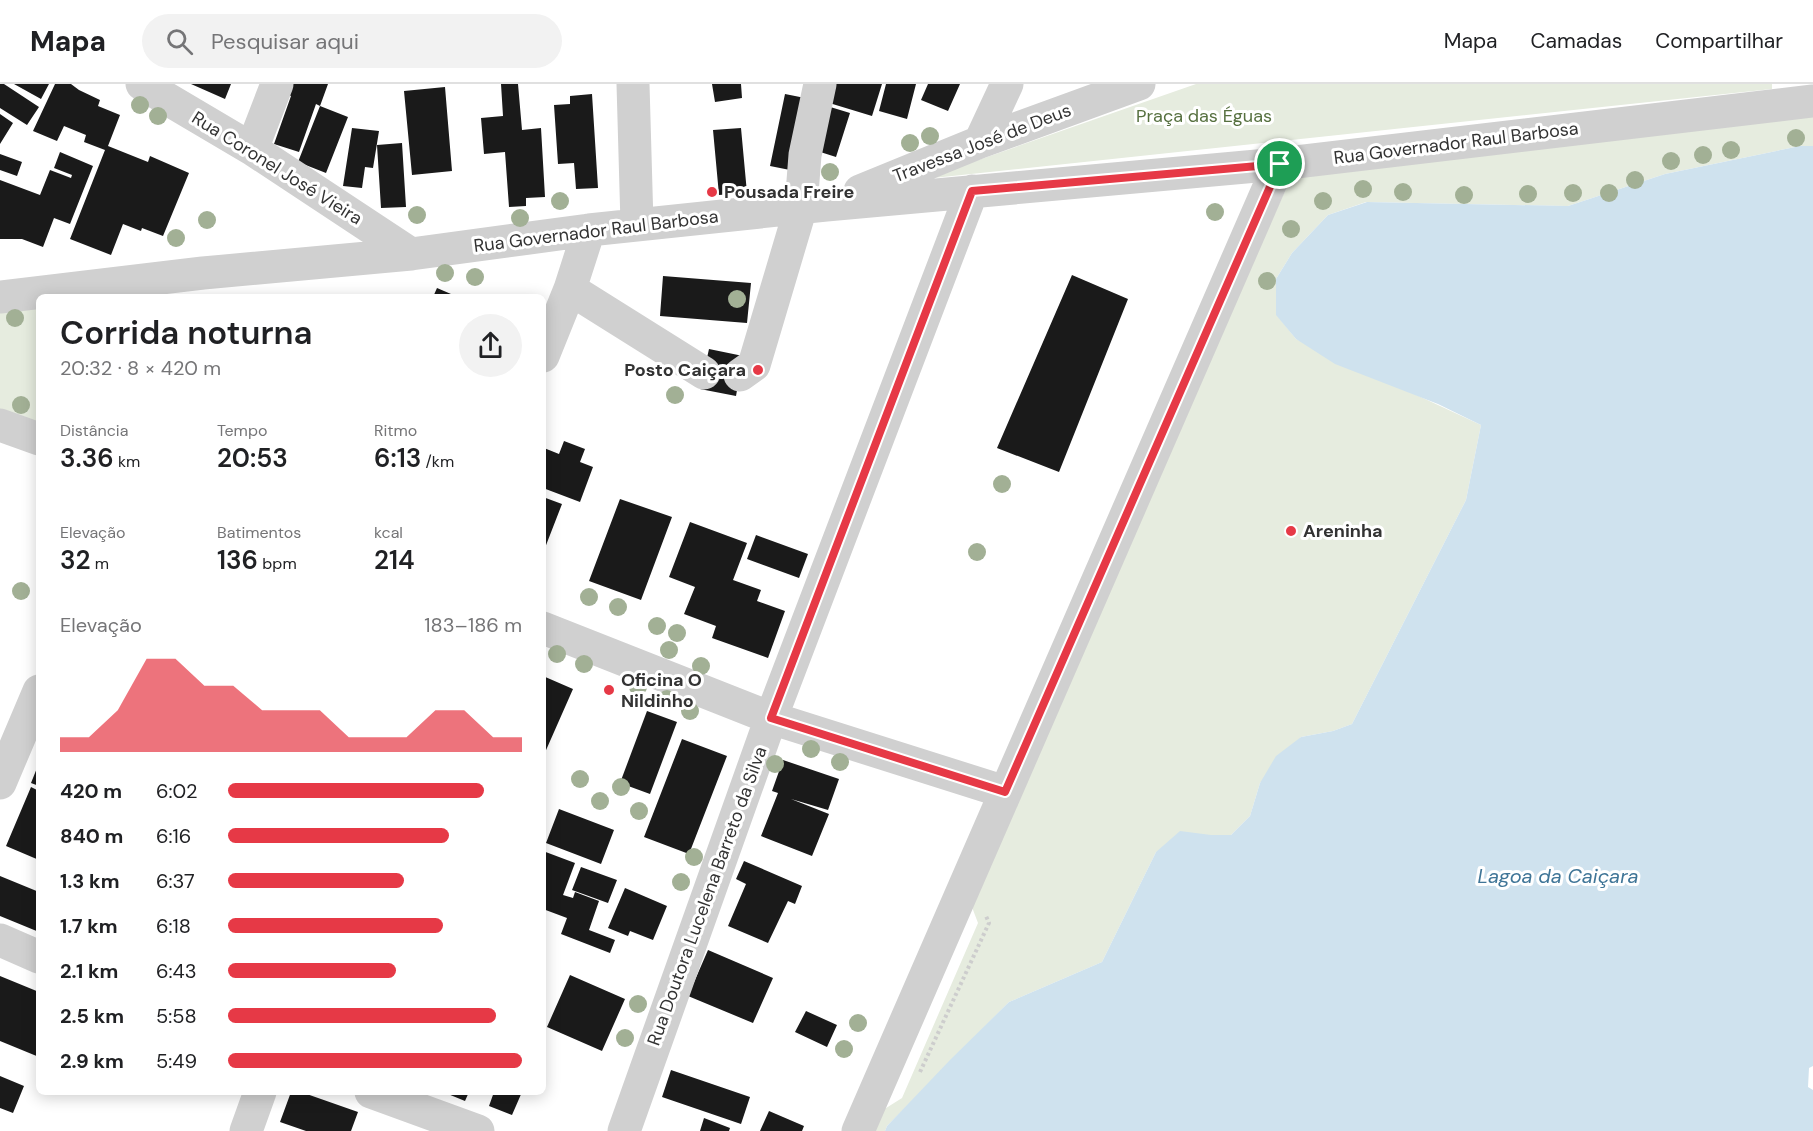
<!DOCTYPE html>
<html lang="pt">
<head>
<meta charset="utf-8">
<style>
  :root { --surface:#fff; --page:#f2f2f2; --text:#202124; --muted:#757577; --line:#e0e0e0; --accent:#e63946 }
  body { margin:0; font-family:"DM Sans",sans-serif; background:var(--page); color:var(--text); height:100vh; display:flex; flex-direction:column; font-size:22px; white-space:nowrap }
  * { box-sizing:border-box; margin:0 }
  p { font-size:20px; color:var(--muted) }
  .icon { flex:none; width:33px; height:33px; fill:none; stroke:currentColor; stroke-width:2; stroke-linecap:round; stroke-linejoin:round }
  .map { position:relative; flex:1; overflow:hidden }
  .sheet { position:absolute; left:36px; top:210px; width:510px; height:801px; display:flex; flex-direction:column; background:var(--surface); border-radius:9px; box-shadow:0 3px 15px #0003 }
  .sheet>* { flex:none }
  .pin { position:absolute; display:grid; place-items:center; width:51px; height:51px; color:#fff; margin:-26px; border:3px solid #fff; border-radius:50%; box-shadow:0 2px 6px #0007 }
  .round { display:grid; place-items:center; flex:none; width:63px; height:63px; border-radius:32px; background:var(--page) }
  .overview { display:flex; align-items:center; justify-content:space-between; height:102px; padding:0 24px }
  h1 { font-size:33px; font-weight:600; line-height:45px }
  .stats { display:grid; grid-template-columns:repeat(3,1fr); gap:9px; height:102px; padding:6px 24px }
  .stats div { display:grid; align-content:center }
  .stats b { font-size:26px; font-weight:600 }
  .stats small { font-size:16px; font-weight:400 }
  .stats p { font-size:16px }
  .chart { height:168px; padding:12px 24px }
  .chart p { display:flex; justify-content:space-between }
  .chart svg { width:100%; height:108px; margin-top:6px; fill:var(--accent); opacity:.7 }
  ul { padding:0 24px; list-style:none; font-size:20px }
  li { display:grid; grid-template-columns:96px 72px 1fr; align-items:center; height:45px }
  li i { height:15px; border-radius:8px; background:var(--accent) }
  header { display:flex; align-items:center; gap:36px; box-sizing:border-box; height:84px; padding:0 30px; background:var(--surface); border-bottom:2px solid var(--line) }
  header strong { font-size:28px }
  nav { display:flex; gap:33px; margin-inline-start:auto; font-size:21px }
  .search { width:420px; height:54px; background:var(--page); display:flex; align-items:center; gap:15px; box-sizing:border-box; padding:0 21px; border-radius:33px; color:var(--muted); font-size:22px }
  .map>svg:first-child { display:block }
  .green { fill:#e6ecdf }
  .water { fill:#cfe2ee }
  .building { fill:#1a1a1a }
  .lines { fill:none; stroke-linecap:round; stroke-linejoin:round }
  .path { stroke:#cdcdcd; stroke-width:4; stroke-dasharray:3 3; stroke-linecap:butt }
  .minor { stroke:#d0d0d0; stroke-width:33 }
  .tree { fill:#a2b095 }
  .route-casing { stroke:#fff; stroke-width:12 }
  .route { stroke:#e63946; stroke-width:8 }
  .poi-dot { fill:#e63946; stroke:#fff; stroke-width:2 }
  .labels { text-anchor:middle; stroke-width:6; stroke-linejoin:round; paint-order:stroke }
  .park-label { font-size:18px; fill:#56703f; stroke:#fff }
  .street-label { font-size:18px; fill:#333; stroke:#fff }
  .poi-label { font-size:18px; font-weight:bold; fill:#333; stroke:#fff; text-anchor:start }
  .water-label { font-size:20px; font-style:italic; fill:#3f7597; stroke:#fff }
</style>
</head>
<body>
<header>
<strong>Mapa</strong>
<div class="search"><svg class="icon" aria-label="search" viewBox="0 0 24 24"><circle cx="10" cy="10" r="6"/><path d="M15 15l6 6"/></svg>Pesquisar aqui</div>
<nav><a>Mapa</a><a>Camadas</a><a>Compartilhar</a></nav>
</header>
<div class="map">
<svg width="1813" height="1047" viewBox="0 0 1813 1047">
  <rect width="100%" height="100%" fill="#fff"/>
  <!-- green -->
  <path class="green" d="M1196,0h576v5l-848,90z
    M1813,30v32h-13l-135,28 -97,32 -202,-4 -38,13 -36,38 -16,26v35l20,25 185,86 -15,75 -114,224 -19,7 -32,6 -41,46 -10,33 -19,19h-20l-55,17 -54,110 -93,40 -122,124 -2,5h-16l6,-16 27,-17 76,-175 -11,-29 323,-714 20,-9z
    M39,219v121l-39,-15v-100z"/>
  <!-- water -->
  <path class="water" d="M1800,62h13v920l-4,2 -1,19 5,3v41h-928l2,-5 63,-66 59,-58 93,-40 54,-110 24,-21 31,4h20l19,-19 10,-33 16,-27 25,-19 32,-6 19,-7 114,-224 15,-75 -43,-21 -103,-40 -39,-25 -20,-24v-36l16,-26 36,-38 39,-13 201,4 97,-32z"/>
  <!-- building -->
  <path class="building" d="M0,0h4l35,23 -12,18 -27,-17z
    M14,0h35l-8,15z
    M55,0h16l8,6 21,10 -2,6 22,9 -12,31 40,16 2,-6 39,17 -26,63 -21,-8 -1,3 -18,-7 -12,31 -41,-16 35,-89 -21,-8 2,-7 -22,-9 -7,15 -24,-10z
    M191,0h40l-6,15z
    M290,0h38l-8,22 -4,-2 -17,48 -25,-8 17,-48 -5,-2z
    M501,0h17l4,46 19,-2 4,69 -19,1v8l-17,1 -4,-55 -21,2 -3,-36 22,-2z
    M712,0h29l1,14 -27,4z
    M831,0h51l-10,32 -46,-14z
    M886,0h30l-9,35 -28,-8z
    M928,0h32l-12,27 -27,-11z
    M445,3l7,84 -40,4 -8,-84z
    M592,10l6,94 -22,1 -2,-26 -16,1 -4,-59 16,-1v-8z
    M785,10l25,5 -15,72 -25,-5z
    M320,22l28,11 -22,56 -28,-11z
    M827,22l23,7 -14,44 -22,-7z
    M0,30l13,9 -13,21z
    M352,44l27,3 -6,37 -8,-1 -3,21 -19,-2z
    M741,44l6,65 -28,2 -6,-65z
    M402,59l4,64 -25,1 -4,-63z
    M60,68l33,14 -23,58 -16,-6 -11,29 -21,-8h-22v-59l40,15 10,-25 21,8 1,-3 -18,-7z
    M0,70l22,8 -5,14 -17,-6z
    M1072,191l56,24 -69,173 -62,-24z
    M663,192l88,7 -4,40 -87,-7z
    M437,204l21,9h-25z
    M709,265l34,7 -7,40 -36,-7z
    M564,357l21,8 -5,13 13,5 -13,35 -37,-14 1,-40 15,6z
    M543,413l19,7 -19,49z
    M620,415l52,18 -31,83 -52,-19z
    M690,438l57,21 -14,37 28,10 -4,11 28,10 -17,47 -56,-20 4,-12 -32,-12 11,-27 -26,-10z
    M756,451l52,19 -9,24 -52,-19z
    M543,592l30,13 -30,68z
    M647,627l30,11 -27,72 -30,-11z
    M682,655l45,17 -38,98 -45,-17z
    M783,676l56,19 -11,31 -37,-11 38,15 -17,42 -51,-20 17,-43 -6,-2z
    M39,679v23l-8,-3z
    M31,703l8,4v69l-33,-14z
    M559,725l55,21 -13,34 -55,-21z
    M543,767l32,12 -12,32 10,3 2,-6 24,9 -10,29 26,10 -5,13 -49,-19 6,-16 -24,-9z
    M744,777l58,25 -7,18 -7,-3 -20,42 -40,-17 18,-42 -10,-5z
    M581,783l36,13 -9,23 -36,-13z
    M0,792l39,16v40l-39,-16z
    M625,804l42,18 -14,34 -23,-9 -2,5 -20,-8z
    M708,866l65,28 -20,45 -65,-27z
    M570,891l55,24 -23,52 -55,-24z
    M0,892l39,16v18l-2,4 2,1v42l-39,-16z
    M806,927l31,14 -10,22 -32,-15z
    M671,986l79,27 -9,27 -79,-27z
    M0,992l24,10 -11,27 -13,-5z
    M291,1008h10l57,20 -7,19h-45l-26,-9z
    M443,1008h26l-4,9z
    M494,1008h28l-10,23 -23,-9z
    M769,1027l35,15 -2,5h-42z
    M704,1034l26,10 -1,3h-29z"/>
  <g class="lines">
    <!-- path -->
    <path class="path" d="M920,988l69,-149 -3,-7"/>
    <!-- minor -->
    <path class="minor" d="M142,0l110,65 159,105
      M633,0l4,140
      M980,58l27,-58
      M252,65l25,-65
      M860,107l120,-49 159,-58
      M570,205l134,84
      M0,213l203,-24 208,-19 178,-24 237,-25 453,-41 534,-63
      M543,272l27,-67 19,-59
      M740,291l14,-10 47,-158 4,-52 15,-71
      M0,341l39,14
      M543,544l228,90 234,74
      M0,699l39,-92
      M0,856l39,17
      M371,1008l107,39
      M246,1047l14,-39
      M624,1047l147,-413 201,-527
      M858,1047l421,-967"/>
  </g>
  <!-- trees -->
  <g class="tree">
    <circle cx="140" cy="21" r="9"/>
    <circle cx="158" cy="32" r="9"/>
    <circle cx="930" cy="52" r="9"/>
    <circle cx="1796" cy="54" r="9"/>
    <circle cx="910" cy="59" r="9"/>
    <circle cx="1731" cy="66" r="9"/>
    <circle cx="1703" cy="71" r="9"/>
    <circle cx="1671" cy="77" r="9"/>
    <circle cx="830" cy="88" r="9"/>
    <circle cx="1635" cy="96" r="9"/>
    <circle cx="1363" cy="105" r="9"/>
    <circle cx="1403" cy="108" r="9"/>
    <circle cx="1573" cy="109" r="9"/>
    <circle cx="1609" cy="109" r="9"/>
    <circle cx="1528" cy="110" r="9"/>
    <circle cx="1464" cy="111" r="9"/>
    <circle cx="560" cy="117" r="9"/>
    <circle cx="1323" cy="117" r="9"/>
    <circle cx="1215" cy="128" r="9"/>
    <circle cx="417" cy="131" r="9"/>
    <circle cx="520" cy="134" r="9"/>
    <circle cx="207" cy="136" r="9"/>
    <circle cx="1291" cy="145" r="9"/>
    <circle cx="176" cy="154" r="9"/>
    <circle cx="445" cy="189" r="9"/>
    <circle cx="475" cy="193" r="9"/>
    <circle cx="1267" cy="197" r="9"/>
    <circle cx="737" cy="215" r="9"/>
    <circle cx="15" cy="234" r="9"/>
    <circle cx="675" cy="311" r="9"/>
    <circle cx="21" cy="321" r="9"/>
    <circle cx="1002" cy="400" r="9"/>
    <circle cx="977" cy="468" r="9"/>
    <circle cx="21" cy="507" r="9"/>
    <circle cx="589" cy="513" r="9"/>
    <circle cx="618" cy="523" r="9"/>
    <circle cx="657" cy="542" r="9"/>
    <circle cx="677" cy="549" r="9"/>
    <circle cx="669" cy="566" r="9"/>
    <circle cx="557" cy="570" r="9"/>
    <circle cx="584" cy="580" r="9"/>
    <circle cx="701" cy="582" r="9"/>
    <circle cx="638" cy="603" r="9"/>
    <circle cx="667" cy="615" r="9"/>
    <circle cx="690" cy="627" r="9"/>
    <circle cx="811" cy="665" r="9"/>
    <circle cx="840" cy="678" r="9"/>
    <circle cx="775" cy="680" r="9"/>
    <circle cx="580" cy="695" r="9"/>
    <circle cx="621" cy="703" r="9"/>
    <circle cx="600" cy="717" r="9"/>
    <circle cx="639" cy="727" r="9"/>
    <circle cx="694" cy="773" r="9"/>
    <circle cx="681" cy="798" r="9"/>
    <circle cx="638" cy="920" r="9"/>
    <circle cx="858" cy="939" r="9"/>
    <circle cx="625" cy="954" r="9"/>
    <circle cx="844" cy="965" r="9"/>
  </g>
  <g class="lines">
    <defs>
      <path id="route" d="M1280,80l-275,628 -234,-74 201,-527z"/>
    </defs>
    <!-- route casing -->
    <use href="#route" class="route-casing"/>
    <!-- route -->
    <use href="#route" class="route"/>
  </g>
  <!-- markers -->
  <g class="poi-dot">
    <circle cx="712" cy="108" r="6"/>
    <circle cx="758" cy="286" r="6"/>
    <circle cx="1291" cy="447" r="6"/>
    <circle cx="609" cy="606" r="6"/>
  </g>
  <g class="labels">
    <!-- park labels -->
    <g class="park-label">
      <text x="1204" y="38">Praça das Éguas</text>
    </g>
    <!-- street labels -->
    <g class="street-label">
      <text transform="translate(982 59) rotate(-21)" y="6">Travessa José de Deus</text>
      <text transform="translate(1456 59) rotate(-7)" y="6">Rua Governador Raul Barbosa</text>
      <text transform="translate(277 84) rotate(32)" y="6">Rua Coronel José Vieira</text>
      <text transform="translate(596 147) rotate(-7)" y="6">Rua Governador Raul Barbosa</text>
      <text transform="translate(707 812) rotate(-70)" y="6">Rua Doutora Lucelena Barreto da Silva</text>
    </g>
    <!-- poi labels -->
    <g class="poi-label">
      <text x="724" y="114">Pousada Freire</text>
      <text x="746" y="292" text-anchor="end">Posto Caiçara</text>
      <text x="1303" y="453">Areninha</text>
      <text x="621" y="602">Oficina O<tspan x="621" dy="21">Nildinho</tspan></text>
    </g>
    <!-- water labels -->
    <g class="water-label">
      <text x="1558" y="799">Lagoa da Caiçara</text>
    </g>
  </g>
</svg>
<div class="pin" style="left:1280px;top:80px;background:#1e9e55"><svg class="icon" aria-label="arrive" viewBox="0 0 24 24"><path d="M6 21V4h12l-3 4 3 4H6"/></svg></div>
<section class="sheet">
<div class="overview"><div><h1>Corrida noturna</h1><p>20:32 · 8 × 420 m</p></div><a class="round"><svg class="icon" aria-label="share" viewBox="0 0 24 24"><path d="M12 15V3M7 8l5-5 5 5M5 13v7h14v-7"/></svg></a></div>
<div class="stats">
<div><p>Distância</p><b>3.36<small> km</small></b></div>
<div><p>Tempo</p><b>20:53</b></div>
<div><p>Ritmo</p><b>6:13<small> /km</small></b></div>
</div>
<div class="stats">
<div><p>Elevação</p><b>32<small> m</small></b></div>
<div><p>Batimentos</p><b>136<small> bpm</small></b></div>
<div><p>kcal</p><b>214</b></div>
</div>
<div class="chart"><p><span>Elevação</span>183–186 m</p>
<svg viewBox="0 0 160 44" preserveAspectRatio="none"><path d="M0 44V38L10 38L20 27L30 6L40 6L50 17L60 17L70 27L80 27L90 27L100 38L110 38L120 38L130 27L140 27L150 38L160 38V44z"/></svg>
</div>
<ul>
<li><b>420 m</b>6:02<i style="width:87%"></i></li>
<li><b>840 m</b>6:16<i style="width:75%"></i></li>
<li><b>1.3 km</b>6:37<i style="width:60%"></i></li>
<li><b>1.7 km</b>6:18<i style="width:73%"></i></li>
<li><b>2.1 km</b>6:43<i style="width:57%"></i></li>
<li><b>2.5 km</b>5:58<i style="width:91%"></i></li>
<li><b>2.9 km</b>5:49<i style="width:100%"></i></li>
</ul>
</section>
</div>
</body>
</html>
